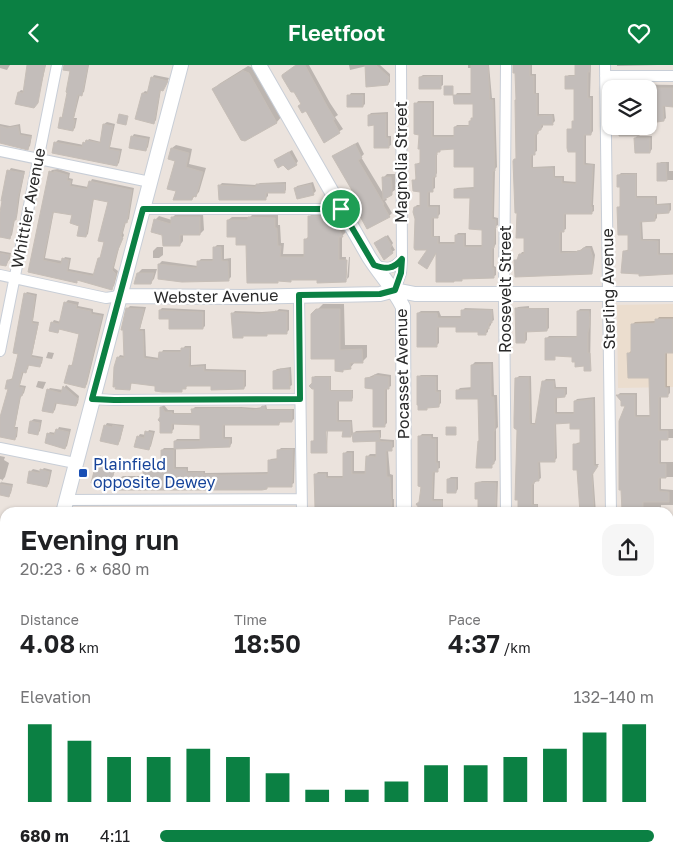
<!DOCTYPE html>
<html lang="en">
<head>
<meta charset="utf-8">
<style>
  :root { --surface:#fff; --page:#f6f6f6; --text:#202124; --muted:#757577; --accent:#0b8043 }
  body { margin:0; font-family:"Golos Text",sans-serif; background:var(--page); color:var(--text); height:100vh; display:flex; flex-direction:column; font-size:19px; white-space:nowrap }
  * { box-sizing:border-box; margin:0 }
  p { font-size:16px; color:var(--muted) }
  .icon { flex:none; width:28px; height:28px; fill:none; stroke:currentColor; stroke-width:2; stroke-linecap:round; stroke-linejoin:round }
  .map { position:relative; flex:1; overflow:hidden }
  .side { position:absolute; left:0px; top:442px; width:674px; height:359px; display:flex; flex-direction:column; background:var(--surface); border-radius:15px 15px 0 0; box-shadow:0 1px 4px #0004 }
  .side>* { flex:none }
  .controls { position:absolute; left:602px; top:15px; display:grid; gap:10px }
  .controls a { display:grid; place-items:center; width:55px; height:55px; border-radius:10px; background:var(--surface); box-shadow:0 1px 4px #0004; font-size:25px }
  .pin { position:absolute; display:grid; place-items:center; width:42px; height:42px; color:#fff; margin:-21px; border:2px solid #fff; border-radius:50%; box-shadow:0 1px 5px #0007 }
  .round { display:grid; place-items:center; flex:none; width:52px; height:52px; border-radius:15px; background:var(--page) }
  .overview { display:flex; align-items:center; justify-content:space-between; height:85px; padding:0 20px }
  h1 { font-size:28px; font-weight:600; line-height:38px }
  .metrics { display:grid; grid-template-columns:repeat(3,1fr); gap:8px; height:85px; padding:5px 20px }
  .metrics div { display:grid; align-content:center }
  .metrics b { font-size:25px; font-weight:600 }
  .metrics small { font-size:14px; font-weight:400 }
  .metrics p { font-size:14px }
  .chart { height:140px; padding:10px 20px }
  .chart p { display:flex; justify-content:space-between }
  .chart svg { width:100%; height:90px; margin-top:5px; stroke:var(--accent); stroke-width:6 }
  ul { padding:0 20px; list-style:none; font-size:16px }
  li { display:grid; grid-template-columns:80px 60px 1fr; align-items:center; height:38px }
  li i { height:12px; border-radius:6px; background:var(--accent) }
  header { display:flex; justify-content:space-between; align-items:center; height:65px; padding:0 20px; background:var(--accent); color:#fff; font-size:22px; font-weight:600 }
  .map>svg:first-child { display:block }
  .education { fill:#ebddce }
  .shadow { fill:#0003; fill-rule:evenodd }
  .building { fill:#c3bdba; stroke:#c6beb7; fill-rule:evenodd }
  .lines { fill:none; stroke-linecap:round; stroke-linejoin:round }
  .street-casing { stroke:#c8ced7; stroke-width:12 }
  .secondary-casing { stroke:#c8ced7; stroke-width:16 }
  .street { stroke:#fff; stroke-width:10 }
  .secondary { stroke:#fff; stroke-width:14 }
  .route-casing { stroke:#fff; stroke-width:10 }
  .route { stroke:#0b8043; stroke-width:6 }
  .transit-dot { fill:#1a4fb4; stroke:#fff; stroke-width:2 }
  .labels { text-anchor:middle; stroke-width:4.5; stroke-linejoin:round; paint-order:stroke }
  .street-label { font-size:16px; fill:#2a2a2a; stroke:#fff }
  .transit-label { font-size:16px; fill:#164399; stroke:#fff; text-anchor:start }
</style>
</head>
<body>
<header><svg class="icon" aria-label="back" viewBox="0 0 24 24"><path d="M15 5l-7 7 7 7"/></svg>Fleetfoot<svg class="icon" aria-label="heart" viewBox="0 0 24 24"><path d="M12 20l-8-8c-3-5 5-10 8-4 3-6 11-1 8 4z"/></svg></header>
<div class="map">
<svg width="673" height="801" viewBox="0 0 673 801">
  <rect width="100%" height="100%" fill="#ebe3dd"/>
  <!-- education -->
  <path class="education" d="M673,239v83l-55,1 -1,-83z"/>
  <!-- shadow -->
  <path class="shadow" d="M0,0h10l-3,5 -7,-2z
    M30,0h16l-9,38 -18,-11 2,-2 4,1z
    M70,0h19l-5,27 -4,2 -6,24h3l-2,10 -2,2 -12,-12 3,-3 8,-45z
    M297,0h12l21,38 8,12 -3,2 8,12 -19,12 -22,-37z
    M349,0h31l10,9v8l-2,2 -21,-18 -17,4z
    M468,0h21l3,33h3l2,69 -2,2 -1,48 4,1v7l-2,1v18l-2,3v19l2,1v8l-3,2 -30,1 -26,-27 -8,14v-17l-14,-41 2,-2h4v-14l-7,-10 2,-3v-14l5,-2 -1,-27 -4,-31 2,-3h16v34h21v-8l2,-2h13v-4l5,-4v-14l-20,-7 2,-3h15v-25h-4zM455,83l20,18v21l-18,1 -2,2 16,7 12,32v16h-17v-12h-8l-2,2v7h-16v-6h-6v-19h3l3,-3v-9h-10v-14l5,-3v-12l2,-3v-20l2,-3z
    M514,0h18v9h4v19h3v21h15l1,7 -3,3h-9v3l-6,6v18l-4,2v14l22,-1v10h9v5l13,1v-31l-8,-21 4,-2v-6l2,-2v-33l-9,-10 3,-2h8v-10h14l-1,31h3v35l-2,3 -5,-1v30l9,1 -2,41h1v6l-3,2h-25v16l-4,2v20h17l7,-5h6l3,9 -2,15 -2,3 -75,-12 6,-9h3v-15l-6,-25 -4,-52 2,-3v-85z
    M617,0h41l-41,1z
    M248,1l6,2 28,48 -5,6 -32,18 -31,-50 5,-6z
    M154,10l15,3 -4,9 -4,2 -5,31 -2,3 -17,-5 6,-25 2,-2 4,1 3,-14z
    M423,10h20v10l-3,2 -20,-10z
    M619,19l54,1v20h-8l1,13 -2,2 -7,-14h-8v-17h-33z
    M351,28h14v11l-2,2 -14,-10z
    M388,47v24h3v9l-3,2 -19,-32 2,-2z
    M107,57l8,2 -5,23 12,2 -3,14 -2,2 -63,-13 2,-10 2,-2 26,5 5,-6 12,3 3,-18z
    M0,59l10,2 10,-2 1,9 11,2 -2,11 -3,2 -27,-5z
    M620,61h21v7l-3,3h14v13l-2,3 -15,-14 3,-3z
    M134,69l16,3 -2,10 -2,3 -14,-13z
    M358,77l6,12 -3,3 23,38v-18l3,-3h8v16l-10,7 2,3 -2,1 7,12 -3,3 -33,-9 5,-4 -28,-47z
    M176,80l16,4 -3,15 17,4 -7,24 -7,7 -15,-9v-30l-7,-2 2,-10z
    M292,85l6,11 -2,3 -21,-4z
    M661,97h8v9h4v9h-15l1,-16z
    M11,103l14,3 -5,24 -3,22 -2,2 -3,16 -3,3 -8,-2 -1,2v-18l9,-49z
    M58,104l12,4 -1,5 4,1 -1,5 16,3 4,-8 42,9 -4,24 -1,7 -3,3 -3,11 1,2 -5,13 -5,20 4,3 -4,15 -3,2 -33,-9 -1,2 -47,-10 20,-99 2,-2zM94,133l16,3 -8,55 -3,2 -4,16 -26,-5 2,-11 -6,-1 -3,4 -17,-3 9,-47 20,3 7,11 5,11 2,-2z
    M621,108h16v23h20v8l14,-1v7l-2,2h-12v6l-2,2h-13l1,19h17v14h13v21l-51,-2v-7l2,-4v-10l6,-2 -1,-15 -10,-27 2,-2v-20l-2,-10z
    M286,117v8l-2,2h-16v4l-2,2 -46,-13 2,-2 35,2 3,-2z
    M313,117l3,9 -3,3 -18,-5 2,-3z
    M313,148h23l10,19 -4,4v21h4l-1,22h2l-2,2 -26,-2 -40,1 -2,2 -29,-38 -11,-8 -9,-16 4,-3h18l3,-3 25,1v10h2l1,18h3l-1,11h22v-14l4,-4 1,-20z
    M176,149h27l1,16 -4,4h-17v7l-3,4 -16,-11 -9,-14 4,-4 13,4v-2z
    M388,170l5,8 -1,2 3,5 -3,2 -14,-11z
    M217,180h7v14l7,-1v19l-3,3 -69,-2v-14l3,-3 36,5v-4l3,-3h13v-11z
    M157,182h6v8l-4,3h-6v-7z
    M0,186l11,2 -1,6 -5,6 -5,-1z
    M349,192h1l-1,20 -2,2z
    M142,204h15l-3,10 -4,4 -12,-10z
    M27,227l10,2 -4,27 6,1 -7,33 11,2 -1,6 -2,2 -11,-1 -1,5 -4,2 -4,14 6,1 -2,7 -3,3 -6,31h3l-1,10 -3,2 -14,-3v-13l9,-34 -1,-9 5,-2 7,-25 5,-59z
    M68,235l11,2 -1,4 15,3v3l11,2 -17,70 -2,3 -15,-21 4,-3 6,-30 -20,-5 -2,3 -6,-8 2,-3 7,2 4,-19z
    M323,239h21l1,41h22v12l-5,5h-7l-5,6h-5l-3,3 -30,-56z
    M130,241l16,1 -6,22h5l1,27 13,2 4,-8h19l3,-4h6v19l15,-1v5l40,1v16l-2,2 -31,-3h-24l-8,5 -25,-5 -24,-3 -3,7 -11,-31 2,-3 5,1 2,-47z
    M529,241v2h20v20l-2,2h-20v10l-2,2 -9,-33 2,-2z
    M162,243l43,2v16l-2,2 -32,-10 -11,-8z
    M465,243l28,1 1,11 -3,2v3l-3,3v4l-3,2 -6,-3 -22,-5h-18v17l-2,2 -19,-32 3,-2h18l2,5h21v-5z
    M279,244l10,1v20l-2,2 -54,-19 2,-2 27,1 15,-1z
    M580,244h11l-1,60 -17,-14h-17l-2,3 -7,-20 2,-2h29v-25z
    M659,252h14v35h-6v34h3v7l-3,3h-6v33h12v9h-12v24h12v15h-12v12l12,1v15h-12v8h-36l2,-108 -9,-10 2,-2h17v22h14l-1,-39 -21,-23 2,-2 1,-26 3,-3 21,-1z
    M48,287l6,1 -2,6 -6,-1z
    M475,297h18l1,33h3l1,32 -2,2v31l-5,7 -11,-27 -1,-43 -22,-6 3,-3 13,-1 -1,-22z
    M291,302l1,18 -3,2 -15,-16 3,-2z
    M378,308l13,2v11l-4,2v35l-3,3 -10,-38 -7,-10z
    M421,310h17v15h3v13l-2,2 -21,-28z
    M315,311h16v14h22v8l-2,2h-12v20h13l1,14 3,-3 25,-1v7l-1,2 14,1v7l-6,3 2,24 3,1v24h1v11l-2,3h-72l-5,-38 3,-3h10v4h16v-22l3,-3h7v20h13v-14l3,-3h7v-12l2,-2 -25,-7 -3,3 -7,-7h-16v21l-1,-25h-2v26l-13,-9 3,-3 1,-51 -3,-4v-6z
    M519,311h12l1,47h5l6,-41 3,-3h9l1,8h11v7l-2,2 -8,1v15h18v-11l2,-2 18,-2 1,67h3l-6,8 3,41h-21l2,-4h4l-6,-64 2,-2 4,-1v-14l-10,-6h-15l1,36 -2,2h-15l1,18 -7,5v21h4v7l-1,2h-18l-3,-134z
    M38,316l8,1 -3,7 -7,-2z
    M66,320l13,11 -1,7 -2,2 -19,-3 -2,8 -2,2 -5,-22 2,-2 13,2z
    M266,339l1,5h27v10l-2,2h-11l-2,3h-54v13h7v6l-2,3 -54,2v19h12v4h17v2l64,-1v-11l2,-2 8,-1v-8l2,-2h14l-1,35 -3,2h-22l-2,3 -147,-10 3,-2h21v-6l2,-2 16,-1v-17l2,-2h11v-7l2,-2h24v-16l-27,-1v7l-3,3 -10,-15v-10l3,-2 4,5h6v3h19v-4l2,-2h46l15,1 7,-1z
    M34,354l8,1 -2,11 -3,3 -6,-13z
    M107,358l17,2 -4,16 -2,2 -13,-17z
    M59,362l12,2 -4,17 -2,2 -17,-14 2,-2 6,1z
    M149,365l6,1 -4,15 -2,3 -11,-12 2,-3 6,1z
    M422,369h11v3h5v24h2v7l-5,2 -1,29h9v14h-22l1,-26 -3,-50z
    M100,390l4,9 12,2 -3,11 -2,2 -7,-1 -3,6 -8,-2z
    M0,391l5,1 -1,3 5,3 -4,14 -4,5 12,2 -2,9 -2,2 -9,-2v-10l3,-3 -3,-1z
    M44,403l8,2 -3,14 -2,2 -17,-14 3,-3 8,2z
    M451,412h7v12l-2,3 -8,-13z
    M482,416h16l-1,32h-17v-15l-4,-14z
    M205,442v6h-75l2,-4z
    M246,442l3,6h-14l2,-4h6z
    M274,443l16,1v4h-18z
    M85,444h14v4h-16z
    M0,466l5,1v8l-5,1z
    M669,466h4v10h-4z
    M0,489l5,1v16l-5,-1z
    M669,501h4v34h-4z
    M669,548h3v11l-2,3z
    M2,575l3,1v22l-5,-1v-20z
    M0,625h5v96l-5,-1z
    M673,642v9h-4l2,16 -2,2v-26z
    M669,733l4,1v19h-4z
    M669,772l4,1v19h-2l-1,3 -2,2h-13l14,-1z
    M21,796h16l6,2v3h-23z
    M168,796h13l1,5h-14z
    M215,796h25l-5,3 2,2h-20z
    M274,796h19l-1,2 -18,1z
    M330,796h1l2,4 9,-4h7l3,5h-30z
    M375,796h34l-8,5h-34z
    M456,796h2l3,5h-17l2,-3 4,2z
    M497,796h11l-6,5z
    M583,796l1,2 3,-2 5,5h-14z"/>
  <!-- building -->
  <path class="building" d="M27,0h18l-7,38 -4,5 -19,-4 3,-12 5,1z
    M64,0h24l-6,31 -4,-1 -5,25h2l-2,11 -15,-3 2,-11 2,1 5,-25 -1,-1 4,-21 -7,-1z
    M296,0h9l22,41 8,13 -2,1 7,13 -16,10 -18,-32 -4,2 -4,-7 3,-2 -7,-12h-3l-9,-15v-2z
    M365,0h11l13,12 -1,8 -22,2z
    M471,0h17l2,35h3l2,71h-2l-1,48 4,1v8h-1l-1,20h-2v20h2v10l-32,1v2h-8v1h-18v-29l-9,16 -9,-6 9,-13h-12l-1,-2 1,-29 -2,-7 1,-5h6v-15l-7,-1 -1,-11h4l-1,-16h5v-15h-2l1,-14 -5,-1v-31h18v34h22v-10l15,-1v-5h2v-3h2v-14h-19l-1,-9h18zM454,84v18h20v22h-20v9h16l-1,31 13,1v17h-18v-12h-9v9h-17v-7h-6v-19h6v-11h-10v-15h5v-15h3v-22h1v-3h3v-2z
    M513,0h17v11h4v18h3v22l15,-1 1,10h-12v5h-3v4h-3v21h-4v13h22l1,10h8v5l14,1v-32h-8l-1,-4v-19h5v-8h2v-32h-9v-13h10v-11h15v7h-2v26h3v37h-7v30h9l-2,42h1v7h-28v18h-4v21l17,-1v-1l5,-1 1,-2h7l3,10 -1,16 -77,3 -1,-17h3l2,-6h5v-16h-8l1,-25h-2l-2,-52 1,-2h2l-1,-59h1l-1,-27h-2z
    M242,5l7,3 28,50 -32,18 -4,-1 -29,-51 29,-17z
    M441,11v13h-22v-12z
    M151,12l17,4 -5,10 -3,-1 -6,34 -19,-5 7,-26 5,1z
    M444,21h9v9h-9z
    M649,23h24v19l-10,-1 1,15 -7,1 -1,-17h-6z
    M347,30h16v12h-16z
    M119,49l9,2 -2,9 -9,-2z
    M386,49v24h3v10h-15v-23l-6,1v-11z
    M103,59l10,2 -4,23 11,2 -3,15 -65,-13 2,-11 28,5 1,-5 2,1 1,-3 14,3z
    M0,61l7,2 11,-2 2,9 11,2 -3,13 -28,-7z
    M619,61h20v10h-20z
    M131,71l17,3 -2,12 -17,-3z
    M634,73h16v15h-15z
    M355,79l7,14 -4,2 26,44 -1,1 7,12 -23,12 -12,-22 5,-3 -28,-48z
    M171,83l18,5 -3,14 17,5 -7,25 -3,-1 -1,4h-19l3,-9 -9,-2 8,-28 -7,-2z
    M289,87l8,13 -9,5 -5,-5 -5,3 -4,-8z
    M657,98h9l1,18h-10z
    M7,105l17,3 -6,25 -2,22h-2l-4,19 -10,-2v-25l2,-11h-1z
    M49,106l5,2v-2l14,4 -1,5 4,1 -1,5 17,3 2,-8 43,9 -4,26 -1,7 -2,-1 -4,14 2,2 -6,14 -5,18 4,4 -4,16 -35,-10v3l-49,-11zM93,134l15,3 -10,39 6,1 -4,16h-2l-5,18 -26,-5 2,-11 -7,-2 -1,6 -18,-4 10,-48 19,3 -2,8 9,3 -2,10 9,1z
    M636,109v24h19v7h14v8l-14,1v7l-15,1 1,18 17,1v14h15v19l-34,2v-2l-18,-1 2,-22h5v-16h-10l-1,-28h3v-20h-3v-12z
    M382,112h9l1,9v9l-9,5z
    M256,119h29v9h-19v7h-47l-1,-15 38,2z
    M311,119l3,11 -17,4 -3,-11z
    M308,151h25l10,21h-4v23h8l-1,22 -29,1v-3h-26v2l-13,-1v2h-31l-1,-38h-10v-8h-9v-17h21v-3l27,1v10h2l1,18h3l-1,11h24v-18h4z
    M171,152h29v18h-20v11h-17l-1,-11 -11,-3 3,-13 17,5z
    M386,171l6,10 -2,2 3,5 -9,7 -10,-17z
    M213,182h8l1,14h6l1,20 -47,1 -24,-3v-15l39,4v-7h16z
    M0,188l10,2 -4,11 -6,-1z
    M137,208h17l-3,11h-17z
    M24,228l11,3 -3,27 6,1 -7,33 11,2 -2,8 -12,-2 -2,8 -4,-1 -3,15 5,1 -2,8h-2l-6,33h3l-2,11 -15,-3v-20l8,-28h-3l2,-9h5l6,-26 -5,-1z
    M64,237l13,3 -1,3 15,3v3l11,2 -17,72 -21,-5 5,-18 3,1 7,-32 -20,-5 -1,4 -9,-2 2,-9 8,2z
    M126,243l18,1 -5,22h4l1,27 14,2 1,-8h22v-4h9l-1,19 15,-1v5l40,1v17l-33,1v-4h-25v3h-4v3h-20l-7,-1v-5l-24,-3 -1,7 -15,-1 1,-2h-3l1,-20 3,-10 7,1 -1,-28h-2z
    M515,243l32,1v22l-22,1v11h-9z
    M316,244h24v41l22,-1 1,14h-13l1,6 -8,1v2l-8,-1v-12h-24v-45z
    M159,245l44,2v17h-34v-10h-10z
    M461,245h31v13h-3v6h-3v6h-8v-3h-22v-5h-19v20h-20v-34h20l1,5h23z
    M275,246l12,1v22h-20v2h-24v2h-10l-2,-25 28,1 16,-2z
    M577,246h12l1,13 -2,9v20h2l1,18h-7v-5l-9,1v-5h-3v-5l-17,-1v4h-10v-22l32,-1z
    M655,254h18v34h-8v35h3v9h-9v34h9v9h-9v24h7v14h-7v13l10,1v10h-26v9h-21l-1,-21h-2v-69l6,-15h-4v-5l-5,-6h19v22h15l-1,-39h-21l-1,-25h4v-29l24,-1z
    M491,299v33h3l1,22v12h-1v33h-2v4h-16l2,-27h1l-1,-42h-22v-9h15v-25z
    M280,304h9l1,20h-17v-18l7,-1z
    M374,310l15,2v12h-4v38h-12v-38l-8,-1v-10l9,-1z
    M417,311l19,1v15h4l-1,15 -12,1v2h-9v-5h-1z
    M312,312h18v14h22v10h-15v21h14v15h-9l1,-6h-17l1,22h-16v-12h3v-52h-2l-3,-3 3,-3z
    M529,312l1,47 5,1 7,-44h12v8h11v8l-10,1v16h19v-13l19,-2 1,67h4l-6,9 2,38h-14l-3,-43h-4v-26h7v-15h-10v-6l-15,1v38h-17l1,19h-5v3h-2v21h5v8h-19v-13h-3l2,-70 -3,-2v-9l1,-41z
    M63,321l15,13 -2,7 -21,-3 -2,10 -11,-2 5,-22 14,4z
    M262,341h3v4h27v12h-13v3h-56v14h7v8l-56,2v-8h26v-16l-28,-1v9h-12v-11l-2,-2 2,-3v-10h2l3,5h7v2h20l-1,-5 47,-1 15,2 7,-1z
    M30,356l10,2 -2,12 -10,-2z
    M104,360l8,2 1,-2 10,2 -5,18 -18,-4z
    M446,362h10v8h-10z
    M56,364l13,3 -4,17 -20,-6 2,-10 7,2z
    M145,366l8,2 -4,17 -15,-3 3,-11 7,2z
    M379,367l1,9 -27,1 -1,-9z
    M418,371h13v3h5v24h2v9h-5l-1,29h10v12h-23v-5l-3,-4 3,-2 2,-15 -3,-1z
    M376,376l16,1v9h-6l1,26h3l2,36h-19v-6h-21v6h-9v-4l-28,-1 -1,-34h12v4h17v-25h9v21h13l1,-18 10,1z
    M293,384l-1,38h-25v2l-5,1h-143v-12h24v-9h18v-19h13v19h12l1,4 16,-1v2l17,1 48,-1v-14h9v-10z
    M98,391l3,10 14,3 -4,12 -8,-2 -1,7 -11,-3z
    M40,404l10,3 -3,15 -20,-4 2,-12 11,2z
    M447,414h9v14h-9z
    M479,417l17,1v28l-18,1v-13h-3v-16z
    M0,419l12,2 -3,11 -9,-2z"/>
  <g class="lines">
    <defs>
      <path id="street" d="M506,0l-2,228 2,220
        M605,0l6,448
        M605,11h68
        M0,86l150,31
        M143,144h198
        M374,200c12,4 19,5 28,-6
        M0,210l106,23 13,-2
        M395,225l6,-17 1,-14 -1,-194
        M299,230l3,218
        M0,286l57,-286
        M92,334l22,1 186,-1
        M0,383l75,15
        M66,435l235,-1
        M0,526l5,1
        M202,796l2,5
        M307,796v5
        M596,796l5,5
        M425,801l10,-5"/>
      <path id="secondary" d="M259,0l110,192c12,19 24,30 34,50l1,206
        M119,231l123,1 138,-3 15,-4 20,4h258
        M63,448l118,-448
        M669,684l4,-1
        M669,724h4
        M0,752h5
        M479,796l5,5
        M4,801l1,-5"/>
    </defs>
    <!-- street casing -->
    <use href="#street" class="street-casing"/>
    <!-- secondary casing -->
    <use href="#secondary" class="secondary-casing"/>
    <!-- street -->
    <use href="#street" class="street"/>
    <!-- secondary -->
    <use href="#secondary" class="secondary"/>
  </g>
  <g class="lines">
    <defs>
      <path id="route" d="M143,144h198l33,56c11,4 19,5 28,-6l-1,14 -6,17 -15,4 -81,1 1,104 -186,1 -22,-1z"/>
    </defs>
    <!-- route casing -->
    <use href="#route" class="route-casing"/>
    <!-- route -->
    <use href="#route" class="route"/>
  </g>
  <!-- markers -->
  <rect class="transit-dot" x="78" y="403" width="10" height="10" rx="2.5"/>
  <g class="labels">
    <!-- street labels -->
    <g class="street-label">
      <text transform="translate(401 97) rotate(-90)" y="6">Magnolia Street</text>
      <text transform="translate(28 143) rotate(-79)" y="6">Whittier Avenue</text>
      <text transform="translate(505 224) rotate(-90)" y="6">Roosevelt Street</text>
      <text transform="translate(608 224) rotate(-91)" y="6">Sterling Avenue</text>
      <text transform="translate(216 231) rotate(-1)" y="6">Webster Avenue</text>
      <text transform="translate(402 309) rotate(-91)" y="6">Pocasset Avenue</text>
    </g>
    <!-- transit labels -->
    <g class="transit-label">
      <text x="93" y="405">Plainfield<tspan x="93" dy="18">opposite Dewey</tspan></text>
    </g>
  </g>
</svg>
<div class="controls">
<a><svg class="icon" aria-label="layers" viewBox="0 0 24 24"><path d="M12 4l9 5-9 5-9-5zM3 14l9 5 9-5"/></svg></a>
</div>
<div class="pin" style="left:341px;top:144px;background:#1e9e55"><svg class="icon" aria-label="arrive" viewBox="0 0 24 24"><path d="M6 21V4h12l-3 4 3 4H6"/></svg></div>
<section class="side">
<div class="overview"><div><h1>Evening run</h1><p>20:23 · 6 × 680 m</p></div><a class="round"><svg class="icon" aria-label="share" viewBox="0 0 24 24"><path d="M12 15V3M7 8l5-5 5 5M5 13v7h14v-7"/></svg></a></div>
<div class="metrics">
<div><p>Distance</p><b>4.08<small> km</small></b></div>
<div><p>Time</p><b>18:50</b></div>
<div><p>Pace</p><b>4:37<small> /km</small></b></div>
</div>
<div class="chart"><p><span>Elevation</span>132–140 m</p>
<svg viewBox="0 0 160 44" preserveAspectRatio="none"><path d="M5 44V6M15 44V14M25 44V22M35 44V22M45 44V18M55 44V22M65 44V30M75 44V38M85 44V38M95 44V34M105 44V26M115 44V26M125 44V22M135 44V18M145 44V10M155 44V6"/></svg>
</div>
<ul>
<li><b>680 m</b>4:11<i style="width:100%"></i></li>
</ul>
</section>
</div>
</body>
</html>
